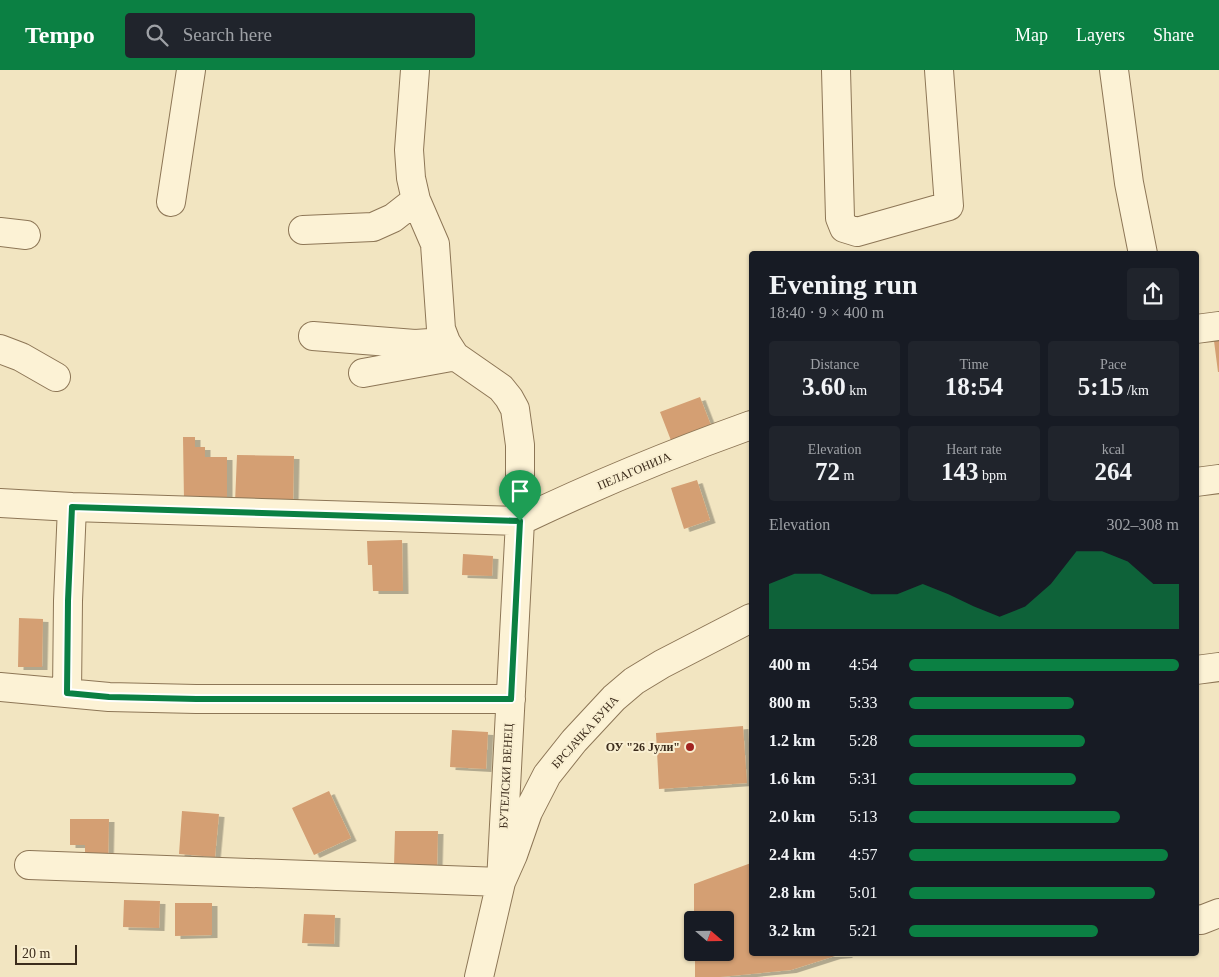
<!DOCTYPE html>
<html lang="en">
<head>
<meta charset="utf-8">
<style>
  :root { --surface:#171b24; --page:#20242c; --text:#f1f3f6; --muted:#9ea1a6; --accent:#0b8043 }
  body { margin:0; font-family:"Times New Roman",serif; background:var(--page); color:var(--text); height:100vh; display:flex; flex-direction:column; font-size:19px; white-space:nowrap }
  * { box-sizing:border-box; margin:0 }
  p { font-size:16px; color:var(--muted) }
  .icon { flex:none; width:28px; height:28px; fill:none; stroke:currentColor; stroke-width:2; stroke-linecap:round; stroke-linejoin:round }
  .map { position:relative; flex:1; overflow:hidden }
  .drawer { position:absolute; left:749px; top:181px; width:450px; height:705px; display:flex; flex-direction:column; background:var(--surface); border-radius:5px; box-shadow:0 1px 4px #0004 }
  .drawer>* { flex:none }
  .needle { width:32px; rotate:110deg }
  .buttons { position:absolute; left:684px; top:841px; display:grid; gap:10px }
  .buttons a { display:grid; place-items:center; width:50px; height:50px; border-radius:5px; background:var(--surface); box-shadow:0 1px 4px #0004; font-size:25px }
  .scale { position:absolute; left:15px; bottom:12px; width:62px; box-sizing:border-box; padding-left:5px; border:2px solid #3c2c1c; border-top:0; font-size:14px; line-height:18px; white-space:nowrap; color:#3c2c1c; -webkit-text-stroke:4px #f9efd1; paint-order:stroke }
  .pin { position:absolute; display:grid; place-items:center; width:42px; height:42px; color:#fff; margin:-51px -21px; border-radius:50% 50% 50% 0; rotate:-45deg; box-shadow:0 0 5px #0007 }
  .pin .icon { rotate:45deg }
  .round { display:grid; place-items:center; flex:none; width:52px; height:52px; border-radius:5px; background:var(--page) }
  .summary { display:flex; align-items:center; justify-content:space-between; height:85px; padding:0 20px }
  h1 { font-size:28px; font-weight:800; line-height:38px }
  .stats { display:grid; grid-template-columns:repeat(3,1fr); gap:8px; height:85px; padding:5px 20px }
  .stats div { display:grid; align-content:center; border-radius:5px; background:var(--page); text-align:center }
  .stats b { font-size:25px; font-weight:800 }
  .stats small { font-size:14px; font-weight:400 }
  .stats p { font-size:14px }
  .chart { height:140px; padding:10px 20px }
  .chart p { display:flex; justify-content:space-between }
  .chart svg { width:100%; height:90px; margin-top:5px; fill:var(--accent); opacity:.7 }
  ul { padding:0 20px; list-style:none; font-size:16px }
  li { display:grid; grid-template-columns:80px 60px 1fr; align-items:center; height:38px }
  li i { height:12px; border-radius:6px; background:var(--accent) }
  header { display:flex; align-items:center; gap:30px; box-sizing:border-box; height:70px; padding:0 25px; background:var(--accent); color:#fff }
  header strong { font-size:24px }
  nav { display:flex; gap:28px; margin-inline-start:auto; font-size:18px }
  .search { width:350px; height:45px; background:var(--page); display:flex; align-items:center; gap:12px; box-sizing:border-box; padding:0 18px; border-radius:5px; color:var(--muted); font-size:19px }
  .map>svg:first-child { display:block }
  .building { fill:#d49f73; filter:url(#shadow) }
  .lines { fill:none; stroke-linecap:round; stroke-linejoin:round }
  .minor-casing { stroke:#8d7656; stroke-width:30 }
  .minor { stroke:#fcf2d5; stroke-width:28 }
  .route-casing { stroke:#fff; stroke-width:10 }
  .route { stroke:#0b8043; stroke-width:6 }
  .poi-dot { fill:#a22421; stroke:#f9efd1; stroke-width:2 }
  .labels { text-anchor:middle; stroke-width:4; stroke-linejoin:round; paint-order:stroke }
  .street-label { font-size:12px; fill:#3c2c1c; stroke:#f9efd1 }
  .poi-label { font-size:12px; font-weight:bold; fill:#3c2c1c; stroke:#f9efd1; text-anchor:end }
</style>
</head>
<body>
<header>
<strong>Tempo</strong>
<div class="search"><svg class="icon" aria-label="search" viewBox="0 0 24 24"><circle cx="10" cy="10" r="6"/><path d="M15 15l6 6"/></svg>Search here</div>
<nav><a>Map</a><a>Layers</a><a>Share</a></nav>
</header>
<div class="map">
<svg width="1219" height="907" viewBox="0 0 1219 907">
  <defs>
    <filter id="shadow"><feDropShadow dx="5.5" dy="3" stdDeviation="0" flood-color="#0004"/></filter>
  </defs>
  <rect width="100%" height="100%" fill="#f2e5c1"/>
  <!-- building -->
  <path class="building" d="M1214,271h5v31h-1z
    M700,327l12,31 -40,15 -12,-31z
    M183,367h12v10h10v10h22v44h-43z
    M237,385l57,1 -1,48 -58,-1z
    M697,410l13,40 -26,9 -13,-41z
    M402,470l1,51h-30l-1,-26h-4l-1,-24z
    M463,484l30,2 -1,20 -30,-1z
    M19,548l24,1 -1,48h-24z
    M743,656l4,57 -88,6 -3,-56z
    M452,660l36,2 -2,37 -36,-2z
    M329,721l22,47 -37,17 -22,-47z
    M182,741l37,3 -4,43 -36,-3z
    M70,749h39l-1,47h-23v-21h-15z
    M395,761h43l-1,36 -43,-1z
    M751,793v91h96v1l-12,1 -44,14 -71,7h-25v-25h30v-32h-31v-36z
    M124,830l36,1 -1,27 -36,-1z
    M175,833h37v32l-37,1z
    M304,844l31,1 -1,29 -32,-1z"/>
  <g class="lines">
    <defs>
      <path id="minor" d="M415,0l-6,80 2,28 5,22 19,44 6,85 5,13 9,14 46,32 8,10 6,11 5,36v76l-19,361 -22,95
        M836,0l4,148 4,10 13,4 92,-26 -10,-136
        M1114,0l15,113 14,71
        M171,132l20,-132
        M303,160l70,-3 20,-9 23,-18
        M0,162l26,3
        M1196,259l23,-3
        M313,266l102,8 31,-2
        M0,279l21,8 35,20
        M363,303l88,-16
        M1196,412l23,-3
        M0,433l72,4 448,14c75,-36 153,-68 231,-96
        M1196,600l23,-3
        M0,617l109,10 87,2h315
        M67,623l1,-92 4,-94
        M29,795l472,17 12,-27 15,-43 19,-37 27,-34 40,-43 20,-17 28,-17 89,-46
        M1196,849l5,1 18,-7"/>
    </defs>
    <!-- minor casing -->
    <use href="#minor" class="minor-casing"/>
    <!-- minor -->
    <use href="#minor" class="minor"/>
  </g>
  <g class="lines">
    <defs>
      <path id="route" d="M72,437l448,14 -9,178h-315l-87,-2 -42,-4 1,-92z"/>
    </defs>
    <!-- route casing -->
    <use href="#route" class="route-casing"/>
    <!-- route -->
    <use href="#route" class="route"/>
  </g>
  <!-- markers -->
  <circle class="poi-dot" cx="690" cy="677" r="5"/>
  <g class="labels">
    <!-- street labels -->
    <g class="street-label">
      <text transform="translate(634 401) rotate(-23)" y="4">ПЕЛАГОНИЈА</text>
      <text transform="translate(585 662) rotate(-48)" y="4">БРСЈАЧКА БУНА</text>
      <text transform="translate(506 706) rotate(-87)" y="4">БУТЕЛСКИ ВЕНЕЦ</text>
    </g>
    <!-- poi labels -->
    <g class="poi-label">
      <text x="680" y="681">ОУ "26 Јули"</text>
    </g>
  </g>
</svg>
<div class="buttons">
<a><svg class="needle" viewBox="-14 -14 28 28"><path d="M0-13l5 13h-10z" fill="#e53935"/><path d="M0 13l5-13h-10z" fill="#9ea1a6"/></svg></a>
</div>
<div class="scale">20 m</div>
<div class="pin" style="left:520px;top:451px;background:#1e9e55"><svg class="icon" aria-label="arrive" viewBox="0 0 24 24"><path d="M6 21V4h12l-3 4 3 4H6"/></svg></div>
<section class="drawer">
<div class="summary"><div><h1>Evening run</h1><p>18:40 · 9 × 400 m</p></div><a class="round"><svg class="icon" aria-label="share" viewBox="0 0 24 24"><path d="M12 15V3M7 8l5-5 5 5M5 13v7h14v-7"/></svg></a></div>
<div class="stats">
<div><p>Distance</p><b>3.60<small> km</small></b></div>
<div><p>Time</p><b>18:54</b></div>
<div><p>Pace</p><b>5:15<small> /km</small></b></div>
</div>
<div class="stats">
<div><p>Elevation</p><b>72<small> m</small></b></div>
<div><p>Heart rate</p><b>143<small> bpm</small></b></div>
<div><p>kcal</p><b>264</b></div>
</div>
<div class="chart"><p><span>Elevation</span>302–308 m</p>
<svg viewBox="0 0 160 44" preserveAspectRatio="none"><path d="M0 44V22L10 17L20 17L30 22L40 27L50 27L60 22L70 27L80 33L90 38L100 33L110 22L120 6L130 6L140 11L150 22L160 22V44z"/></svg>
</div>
<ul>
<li><b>400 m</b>4:54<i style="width:100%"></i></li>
<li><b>800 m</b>5:33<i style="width:61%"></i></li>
<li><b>1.2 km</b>5:28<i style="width:65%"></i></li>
<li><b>1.6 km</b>5:31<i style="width:62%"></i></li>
<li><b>2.0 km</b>5:13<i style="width:78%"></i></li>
<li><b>2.4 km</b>4:57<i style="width:96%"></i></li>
<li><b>2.8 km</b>5:01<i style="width:91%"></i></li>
<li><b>3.2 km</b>5:21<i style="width:70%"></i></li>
</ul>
</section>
</div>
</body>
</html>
